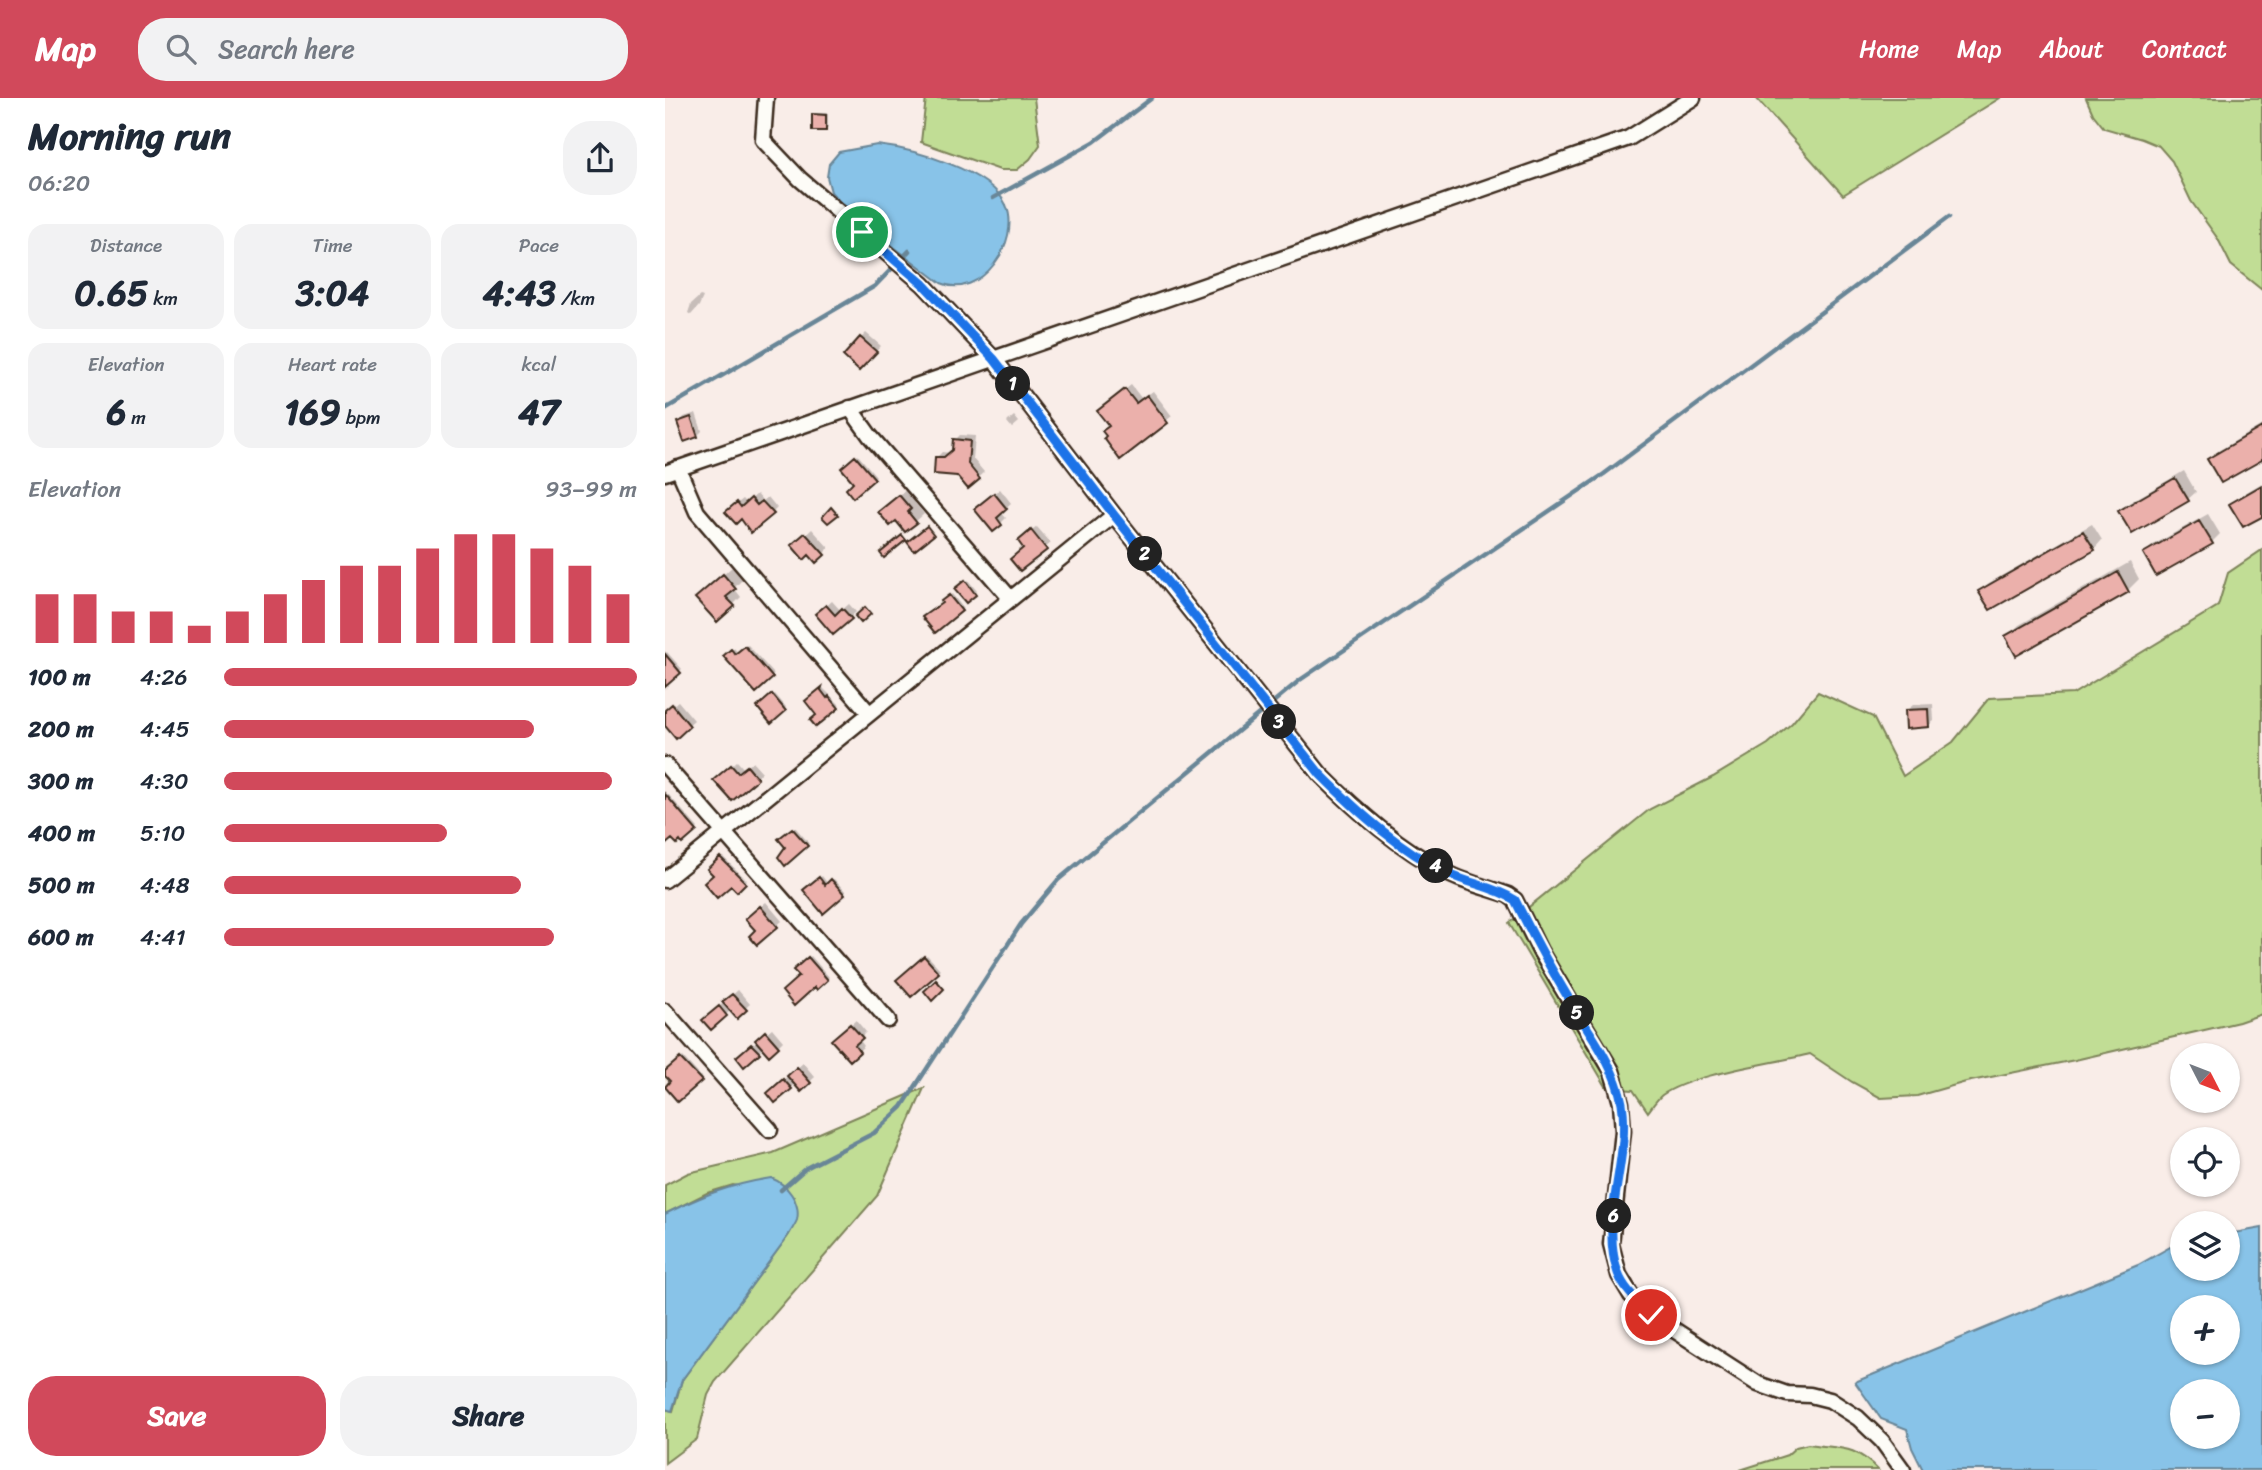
<!DOCTYPE html>
<html lang="en">
<head>
<meta charset="utf-8">
<style>
  :root { --surface:#fff; --page:#f2f2f3; --text:#1f2937; --muted:#747a83; --accent:#d1495b }
  body { margin:0; font-family:Sriracha,sans-serif; background:var(--page); color:var(--text); height:100vh; display:flex; flex-direction:column; font-size:26px; white-space:nowrap }
  * { box-sizing:border-box; margin:0 }
  p { font-size:23px; color:var(--muted) }
  .icon { flex:none; width:38px; height:38px; fill:none; stroke:currentColor; stroke-width:2; stroke-linecap:round; stroke-linejoin:round }
  .map { position:relative; flex:1; overflow:hidden }
  .drawer { display:flex; flex-direction:column; background:var(--surface); width:665px }
  .drawer>* { flex:none }
  .needle { width:46px; rotate:132deg }
  .controls { position:absolute; left:1505px; top:945px; display:grid; gap:14px }
  .controls a { display:grid; place-items:center; width:70px; height:70px; border-radius:50%; background:var(--surface); box-shadow:0 2px 5px #0004; font-size:35px }
  .pin { position:absolute; display:grid; place-items:center; width:60px; height:60px; color:#fff; margin:-30px; border:4px solid #fff; border-radius:50%; box-shadow:0 2px 7px #0007 }
  .km { position:absolute; width:35px; height:35px; margin:-18px; border-radius:50%; background:#222; color:#fff; font-size:19px; line-height:35px; text-align:center }
  .round { display:grid; place-items:center; flex:none; width:74px; height:74px; border-radius:28px; background:var(--page) }
  .overview { display:flex; align-items:center; justify-content:space-between; height:119px; padding:0 28px }
  h1 { font-size:38px; font-weight:800; line-height:52px }
  .metrics { display:grid; grid-template-columns:repeat(3,1fr); gap:10px; height:119px; padding:7px 28px }
  .metrics div { display:grid; align-content:center; border-radius:18px; background:var(--page); text-align:center }
  .metrics b { font-size:35px; font-weight:800 }
  .metrics small { font-size:19px; font-weight:400 }
  .metrics p { font-size:19px }
  .chart { height:196px; padding:14px 28px }
  .chart p { display:flex; justify-content:space-between }
  .chart svg { width:100%; height:126px; margin-top:7px; stroke:var(--accent); stroke-width:6 }
  .cta { display:flex; gap:14px; margin-top:auto; padding:14px 28px }
  .cta a { flex:1; height:80px; border-radius:28px; background:var(--accent); color:#fff; font-size:28px; font-weight:800; line-height:80px; text-align:center }
  .cta a+a { background:var(--page); color:var(--text) }
  ul { padding:0 28px; list-style:none; font-size:23px }
  li { display:grid; grid-template-columns:112px 84px 1fr; align-items:center; height:52px }
  li i { height:18px; border-radius:9px; background:var(--accent) }
  header { display:flex; align-items:center; gap:42px; box-sizing:border-box; height:98px; padding:0 35px; background:var(--accent); color:#fff }
  header strong { font-size:33px }
  nav { display:flex; gap:38px; margin-inline-start:auto; font-size:24px }
  .search { width:490px; height:63px; background:var(--page); display:flex; align-items:center; gap:18px; box-sizing:border-box; padding:0 24px; border-radius:28px; color:var(--muted); font-size:26px }
  main { display:flex; flex:1; min-height:0 }
  .map>svg:first-child { display:block }
  .green { fill:#c1dd95; stroke:#7e845a; stroke-width:2 }
  .water { fill:#88c3e8; stroke:#698697; stroke-width:2; fill-rule:evenodd }
  .shadow { fill:#0003 }
  .lines { fill:none; stroke-linecap:round; stroke-linejoin:round }
  .stream { stroke:#698697; stroke-width:4.5 }
  .building { fill:#ebb0ab; stroke:#3b2a1e; stroke-width:2 }
  .minor-casing { stroke:#3b2a1e; stroke-width:19 }
  .minor { stroke:#fdfcf7; stroke-width:14 }
  .route-casing { stroke:#fff; stroke-width:14 }
  .route { stroke:#1a73e8; stroke-width:9 }
</style>
</head>
<body>
<header>
<strong>Map</strong>
<div class="search"><svg class="icon" aria-label="search" viewBox="0 0 24 24"><circle cx="10" cy="10" r="6"/><path d="M15 15l6 6"/></svg>Search here</div>
<nav><a>Home</a><a>Map</a><a>About</a><a>Contact</a></nav>
</header>
<main>
<section class="drawer">
<div class="overview"><div><h1>Morning run</h1><p>06:20</p></div><a class="round"><svg class="icon" aria-label="share" viewBox="0 0 24 24"><path d="M12 15V3M7 8l5-5 5 5M5 13v7h14v-7"/></svg></a></div>
<div class="metrics">
<div><p>Distance</p><b>0.65<small> km</small></b></div>
<div><p>Time</p><b>3:04</b></div>
<div><p>Pace</p><b>4:43<small> /km</small></b></div>
</div>
<div class="metrics">
<div><p>Elevation</p><b>6<small> m</small></b></div>
<div><p>Heart rate</p><b>169<small> bpm</small></b></div>
<div><p>kcal</p><b>47</b></div>
</div>
<div class="chart"><p><span>Elevation</span>93–99 m</p>
<svg viewBox="0 0 160 44" preserveAspectRatio="none"><path d="M5 44V27M15 44V27M25 44V33M35 44V33M45 44V38M55 44V33M65 44V27M75 44V22M85 44V17M95 44V17M105 44V11M115 44V6M125 44V6M135 44V11M145 44V17M155 44V27"/></svg>
</div>
<ul>
<li><b>100 m</b>4:26<i style="width:100%"></i></li>
<li><b>200 m</b>4:45<i style="width:75%"></i></li>
<li><b>300 m</b>4:30<i style="width:94%"></i></li>
<li><b>400 m</b>5:10<i style="width:54%"></i></li>
<li><b>500 m</b>4:48<i style="width:72%"></i></li>
<li><b>600 m</b>4:41<i style="width:80%"></i></li>
</ul>
<div class="cta"><a>Save</a><a>Share</a></div>
</section>
<div class="map">
<svg width="1597" height="1372" viewBox="0 0 1597 1372">
  <rect width="100%" height="100%" fill="#f9ede8"/>
  <filter id="ink" filterUnits="userSpaceOnUse"><feTurbulence type="fractalNoise" baseFrequency=".0143" numOctaves="2"/><feDisplacementMap in="SourceGraphic" scale="14" xChannelSelector="R" yChannelSelector="G"/><feConvolveMatrix kernelMatrix="1 2 1 2 8 2 1 2 1" color-interpolation-filters="sRGB"/></filter>
  <g filter="url(#ink)">
    <!-- green -->
    <path class="green" d="M261,0h108l6,47 -10,14 -13,11h-17l-79,-28z
      M1091,0h244l-157,97z
      M1421,0h176v192l-31,-25 -13,-26 -27,-38 -19,-40 -13,-15 -17,-7 -38,-11 -11,-14z
      M1597,452v464l-23,8 -164,38 -109,22 -49,14 -36,2 -29,-16 -42,-28c-39,10 -116,19 -148,41 -6,5 -10,12 -14,17l-15,-22 -26,-2 -98,-165 141,-114 63,-32 55,-33 24,-21 26,-31 55,25 30,59 50,-34 36,-44 84,-4 145,-88 10,-33z
      M259,990l-47,108 -162,186 -7,13 -11,44 -32,24v-54l8,2 9,-31 106,-144 9,-17 -3,-22 -61,-12 -26,8 -42,21v-29l23,-12 85,-20z
      M1143,1346c32,5 46,0 70,26h-138l47,-15 9,-8z"/>
    <!-- water -->
    <path class="water" d="M212,47c35,4 113,25 129,60 16,36 -26,96 -65,78l-89,-68 -21,-23 -4,-15 2,-13 10,-12z
      M106,1080c16,6 30,24 26,42 -2,5 -6,11 -9,16l-106,144 -10,31 -7,-2v-195c39,-19 63,-29 106,-36z
      M1597,1130v242h-339l-11,-22 -5,-19 -26,-10 -26,-37 283,-117 43,-24h1v28h46v-35zM1517,1209h46v46h-46zM1517,1293h46v46h-46z"/>
    <!-- shadow -->
    <path class="shadow" d="M151,15h12v14l-3,3 -11,-15z
      M35,198l3,1 -4,9 -8,9 -3,-2 3,-9z
      M201,235l15,13 -22,23 -14,-14z
      M466,287l11,14 11,-8 19,25 -51,41 -16,-51z
      M31,315l6,18 -5,5 -18,-13 5,-6z
      M349,318l5,6 -7,6 -5,-6z
      M1597,327v33l-40,22 -12,-21 8,-8z
      M295,337l15,1 -2,23 11,13 -16,15 -10,-13 -21,-17 5,-5 9,1 3,-3 1,-10z
      M193,357l18,21 -22,19 1,-13 -12,-14z
      M1519,373l12,21 -9,8 -67,11 9,-8z
      M1597,385v32l-19,10 -12,-21 9,-8z
      M243,390l10,12 -3,3 9,11 -9,8 -26,-18z
      M335,391l11,14 -10,9 5,6 -12,12 -12,-26z
      M92,396l6,7 5,-4 9,11 -5,5 -39,-6 10,-8 4,4z
      M1543,416l12,20 -8,8 -67,11 8,-8z
      M1427,426l10,16 -8,9 -113,42 8,-8z
      M372,429l14,16 -31,26 5,-33z
      M147,431l17,19 -13,13 -7,-8 -15,-7z
      M1465,464l9,17 -11,11 -111,64 -10,-17 12,-12z
      M67,469l11,12 -9,9 7,9 -8,8 -27,-15z
      M303,482l9,11 -11,9 -9,-11z
      M287,496l11,14 -28,22 8,-29z
      M167,503l9,10 8,-7 7,8 -22,20 -16,-18z
      M83,547l26,29 -18,16 -30,-34 8,-8 4,5z
      M2,554l15,17 -17,15v-30z
      M158,590l17,17 -24,20 2,-10 -10,-14z
      M110,596l11,13 -15,14 -12,-13z
      M13,603l16,19 -18,16 -11,-12v-12z
      M1268,606l1,17 -6,5 -21,-16 6,-5z
      M72,663l7,8 9,-7 9,10 -5,6 -41,2z
      M3,696l30,34 -15,13 -11,-4 -7,6v-46z
      M130,729l14,16 -24,20 3,-17 -7,-7z
      M58,759l24,23 -10,10 -27,-21z
      M157,778l6,8 6,-5 12,13 -23,19 -17,-21z
      M101,804l16,19 -25,22 -5,-29z
      M262,857l13,14 -29,25 -12,-14z
      M146,858l18,21 -12,10 -21,-17z
      M73,892l12,14 -13,12 -6,-6 -20,18 -1,-13z
      M191,922l10,12 -7,7 5,7 -14,13 -11,-24z
      M107,930l11,13 -13,13 -6,-7 -20,18 -1,-12z
      M18,959l19,21 -24,21 -6,-18 -7,-8z
      M138,965l12,14 -14,13 -6,-7 -5,5h-16z"/>
    <g class="lines">
      <!-- stream -->
      <path class="stream" d="M328,100l101,-56 58,-44
        M0,311l210,-123 34,-35
        M116,1092l25,-22 68,-35 28,-26 119,-183 37,-44 242,-200 304,-206 345,-257"/>
    </g>
    <!-- building -->
    <path class="building" d="M147,16l14,1v16h-14z
      M195,239l17,15 -18,19 -16,-15z
      M460,291l11,14 11,-8 21,28 -48,37 -16,-22 2,-2 -4,-5 7,-5 -12,-15z
      M26,319l7,20 -14,5 -7,-20z
      M1597,329v33l-41,23 -14,-24z
      M288,341l17,2 -2,23 12,15 -12,10 -11,-13 -23,-2 1,-17h9l8,-7z
      M190,358l20,23 -22,19 -7,-9 7,-7 -12,-14z
      M1510,380l14,23 -57,33 -14,-23z
      M1597,387v32l-19,10 -14,-23z
      M329,395l13,16 -10,9 5,7 -9,7 -19,-23z
      M234,397l12,14 -3,3 9,11 -12,9 -9,-11 -6,5 -12,-14z
      M86,400l6,7 5,-4 12,13 -23,19 -10,-14 -5,5 -11,-12 12,-10 4,5z
      M166,409l7,8 -10,8 -6,-6z
      M1534,423l14,23 -57,32 -13,-23z
      M262,428l7,9 -20,16 -7,-9z
      M366,432l16,20 -27,21 -10,-12 13,-11 -5,-7z
      M1418,433l12,19 -105,60 -12,-19z
      M140,435l20,22 -9,8 -7,-8 -5,5 -13,-15z
      M237,437l4,5 -22,18 -4,-5z
      M1453,474l11,20 -113,64 -11,-20z
      M58,476l13,15 -10,8 9,9 -18,16 -22,-24z
      M300,482l11,15 -10,8 -12,-14z
      M284,497l13,16 -27,22 -13,-16 20,-14 -1,-2z
      M161,507l9,10 7,-7 10,11 -19,16 -18,-21z
      M200,509l6,7 -10,9 -6,-7z
      M80,548l28,32 -17,15 -33,-37 8,-7 4,5z
      M0,556l16,19 -16,14z
      M157,589l-1,3 6,8 2,-2 10,12 -23,19 -6,-7 6,-5 -11,-14z
      M107,596l14,17 -15,13 -14,-17z
      M7,606l18,22 -14,13 -11,-13v-16z
      M1263,611l1,18 -23,2 -1,-19z
      M66,667l7,8 9,-7 11,13 -26,22 -19,-21z
      M0,696l32,37 -15,13 -2,-3 -3,3 -5,-5 -7,6z
      M127,730l16,18 -23,20 -7,-9 7,-10 -7,-8z
      M55,759l26,26 -9,9 -6,-6 -14,12 -13,-15 9,-8 -6,-6z
      M154,779l6,8 6,-6 14,16 -22,19 -20,-24z
      M95,808l18,21 -21,18 -8,-9 6,-6 -10,-11z
      M259,858l15,17 -28,24 -15,-17z
      M143,859l20,23 -11,10 -2,-3 -21,19 -12,-15 17,-15 -6,-6z
      M271,882l8,9 -12,12 -8,-10z
      M67,896l15,16 -10,9 -15,-17z
      M54,908l8,10 -16,14 -9,-10z
      M185,926l13,14 -8,7 5,7 -10,9 -19,-21z
      M100,933l14,16 -10,9 -14,-16z
      M86,946l9,9 -16,14 -8,-10z
      M15,960l22,23 -24,21 -13,-15 5,-6 -5,-5v-5z
      M132,969l14,16 -10,9 -14,-16z
      M118,981l9,10 -17,14 -8,-10z"/>
    <g class="lines">
      <defs>
        <path id="minor" d="M101,0l-3,42 37,39 123,105 71,75 120,156 206,259c38,38 79,74 127,99 19,10 42,15 61,22l7,5 25,51 72,120 9,32 2,28 -12,113 8,31 12,20 20,20 107,69 29,10 23,1 20,5 28,18 24,23 21,29
          M185,310l20,28 140,162
          M13,370l19,44 172,201
          M0,375l964,-335 64,-40
          M0,667l223,255
          M0,782l449,-365
          M0,913l105,119"/>
      </defs>
      <!-- minor casing -->
      <use href="#minor" class="minor-casing"/>
      <!-- minor -->
      <use href="#minor" class="minor"/>
    </g>
  </g>
  <g class="lines" filter="url(#ink)">
    <defs>
      <path id="route" d="M197,134l61,52 71,75 120,156 206,259c38,38 80,76 129,100 21,10 46,13 66,26 17,34 34,66 54,99 19,32 46,66 53,104 9,56 -23,116 -4,170 6,17 21,29 33,42"/>
    </defs>
    <!-- route casing -->
    <use href="#route" class="route-casing"/>
    <!-- route -->
    <use href="#route" class="route"/>
  </g>
</svg>
<div class="controls">
<a><svg class="needle" viewBox="-14 -14 28 28"><path d="M0-13l5 13h-10z" fill="#e53935"/><path d="M0 13l5-13h-10z" fill="#747a83"/></svg></a>
<a><svg class="icon" aria-label="locate" viewBox="0 0 24 24"><circle cx="12" cy="12" r="6"/><path d="M12 2v4M12 18v4M2 12h4M18 12h4"/></svg></a>
<a><svg class="icon" aria-label="layers" viewBox="0 0 24 24"><path d="M12 4l9 5-9 5-9-5zM3 14l9 5 9-5"/></svg></a>
<a>+</a>
<a>−</a>
</div>
<div class="pin" style="left:197px;top:134px;background:#1e9e55"><svg class="icon" aria-label="arrive" viewBox="0 0 24 24"><path d="M6 21V4h12l-3 4 3 4H6"/></svg></div>
<div class="pin" style="left:986px;top:1217px;background:#d93025"><svg class="icon" aria-label="check" viewBox="0 0 24 24"><path d="M5 12l5 5 9-10"/></svg></div>
<b class="km" style="left:348px;top:286px">1</b>
<b class="km" style="left:480px;top:456px">2</b>
<b class="km" style="left:614px;top:624px">3</b>
<b class="km" style="left:771px;top:768px">4</b>
<b class="km" style="left:912px;top:915px">5</b>
<b class="km" style="left:949px;top:1118px">6</b>
</div>
</main>
</body>
</html>
